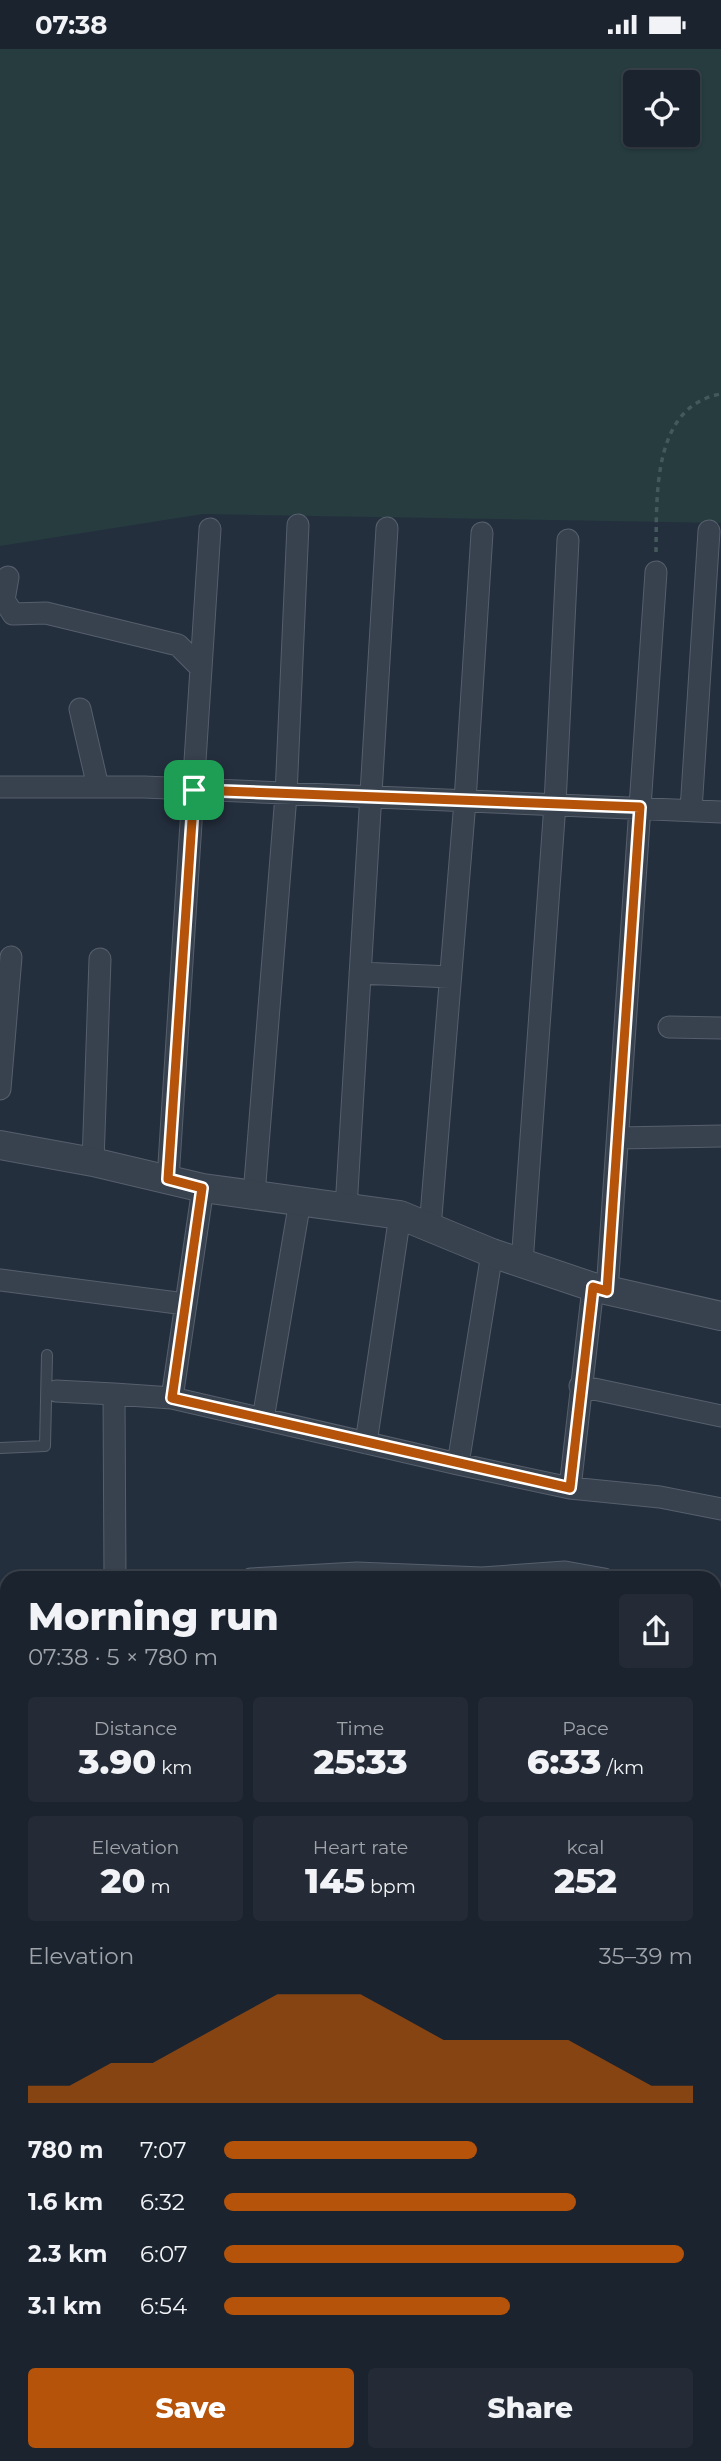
<!DOCTYPE html>
<html lang="en">
<head>
<meta charset="utf-8">
<style>
  :root { --surface:#1b232e; --page:#242b36; --text:#f1f3f6; --muted:#a0a4aa; --line:#39404a; --accent:#b45309 }
  body { margin:0; font-family:Montserrat,sans-serif; background:var(--page); color:var(--text); height:100vh; display:flex; flex-direction:column; font-size:26px; white-space:nowrap }
  * { box-sizing:border-box; margin:0 }
  p { font-size:23px; color:var(--muted) }
  .icon { flex:none; width:38px; height:38px; fill:none; stroke:currentColor; stroke-width:2; stroke-linecap:round; stroke-linejoin:round }
  .map { position:relative; flex:1; overflow:hidden }
  .details { position:absolute; left:0px; top:1522px; width:721px; height:891px; display:flex; flex-direction:column; background:var(--surface); border-radius:21px 21px 0 0; box-shadow:0 2px 5px #0004,0 0 0 2px var(--line) }
  .details>* { flex:none }
  .buttons { position:absolute; left:623px; top:21px; display:grid; gap:14px }
  .buttons a { display:grid; place-items:center; width:77px; height:77px; border-radius:7px; background:var(--surface); box-shadow:0 2px 5px #0004,0 0 0 2px var(--line); font-size:35px }
  .pin { position:absolute; display:grid; place-items:center; width:60px; height:60px; color:#fff; margin:-30px; border-radius:14px; box-shadow:0 4px 10px #0006 }
  .round { display:grid; place-items:center; flex:none; width:74px; height:74px; border-radius:7px; background:var(--page) }
  .summary { display:flex; align-items:center; justify-content:space-between; height:119px; padding:0 28px }
  h1 { font-size:38px; font-weight:800; line-height:52px }
  .metrics { display:grid; grid-template-columns:repeat(3,1fr); gap:10px; height:119px; padding:7px 28px }
  .metrics div { display:grid; align-content:center; border-radius:7px; background:var(--page); text-align:center }
  .metrics b { font-size:35px; font-weight:800 }
  .metrics small { font-size:19px; font-weight:400 }
  .metrics p { font-size:19px }
  .chart { height:196px; padding:14px 28px }
  .chart p { display:flex; justify-content:space-between }
  .chart svg { width:100%; height:126px; margin-top:7px; fill:var(--accent); opacity:.7 }
  .cta { display:flex; gap:14px; margin-top:auto; padding:14px 28px }
  .cta a { flex:1; height:80px; border-radius:7px; background:var(--accent); color:#fff; font-size:28px; font-weight:800; line-height:80px; text-align:center }
  .cta a+a { background:var(--page); color:var(--text) }
  ul { padding:0 28px; list-style:none; font-size:23px }
  li { display:grid; grid-template-columns:112px 84px 1fr; align-items:center; height:52px }
  li i { height:18px; border-radius:9px; background:var(--accent) }
  .status { display:flex; justify-content:space-between; align-items:center; height:49px; padding:0 35px; background:var(--surface); direction:ltr }
  .status svg { height:19px; fill:currentColor }
  .map>svg:first-child { display:block }
  .grass { fill:#263c3f; fill-rule:evenodd }
  .lines { fill:none; stroke-linecap:round; stroke-linejoin:round }
  .service-casing { stroke:#565f6c; stroke-width:12 }
  .minor-casing { stroke:#565f6c; stroke-width:23 }
  .tertiary-casing { stroke:#565f6c; stroke-width:30 }
  .path { stroke:#44595c; stroke-width:3.5; stroke-dasharray:5 5; stroke-linecap:butt }
  .service { stroke:#38414e; stroke-width:10 }
  .minor { stroke:#38414e; stroke-width:21 }
  .tertiary { stroke:#38414e; stroke-width:28 }
  .wall { fill:#3b4654 }
  .building { fill:#455162; stroke:#303945; stroke-width:2 }
  .route-casing { stroke:#fff; stroke-width:14 }
  .route { stroke:#b45309; stroke-width:9 }
</style>
</head>
<body>
<div class="status"><b>07:38</b><svg viewBox="0 0 49 12"><path d="M0 12V9h3v3zM5 12V6h3v6zM10 12V3h3v9zM15 12V0h3v12zM26 1h20v11H26zM47 4h2v5h-2z"/></svg></div>
<div class="map">
<svg width="721" height="2412" viewBox="0 0 721 2412">
  <rect width="100%" height="100%" fill="#242f3e"/>
  <!-- grass -->
  <path class="grass" d="M0,0h721v474l-518,-9 -203,32zM635,33h53v53h-53z"/>
  <g class="lines">
    <defs>
      <path id="service" d="M0,1399l45,-2 2,-91
        M714,2405h7
        M626,2412l77,-6"/>
      <path id="minor" d="M8,528l-4,23 9,14 33,-1 132,32 23,23
        M80,660l18,78
        M0,738h144l577,25
        M691,761l18,-279
        M360,924l90,4
        M669,978l52,1
        M0,1040l11,-132
        M619,1089l102,-2
        M93,1113l7,-203
        M168,1130l42,-650
        M254,1146l32,-400 12,-270
        M346,1159l41,-680
        M430,1179l35,-427 17,-268
        M492,1204l-34,211 112,24
        M522,1214l33,-459 13,-264
        M0,1231l185,24
        M593,1238l-23,201 90,9 61,12
        M607,1242l49,-719
        M580,1337l141,30
        M56,1342l58,3
        M172,1349l286,66
        M263,1370l37,-218
        M366,1394l34,-228
        M115,1530l-1,-185 58,4 31,-210
        M251,1530l106,-6 125,5 83,-6 39,7
        M714,1550l7,1
        M714,1592l7,-1
        M714,1694l7,-1
        M714,1719l7,-4
        M0,1753h7
        M714,2010h7
        M0,2128h7
        M714,2182h7
        M0,2237l7,-1
        M714,2279h7
        M0,2332h7
        M293,2406l1,6
        M166,2412l70,-6"/>
      <path id="tertiary" d="M0,1096l93,17 110,26 197,27 92,38 101,34 128,29
        M714,1788l7,-3
        M0,1934l7,-7"/>
    </defs>
    <!-- service casing -->
    <use href="#service" class="service-casing"/>
    <!-- minor casing -->
    <use href="#minor" class="minor-casing"/>
    <!-- tertiary casing -->
    <use href="#tertiary" class="tertiary-casing"/>
    <!-- path -->
    <path class="path" d="M656,503c1,-54 -5,-146 65,-158"/>
    <!-- service -->
    <use href="#service" class="service"/>
    <!-- minor -->
    <use href="#minor" class="minor"/>
    <!-- tertiary -->
    <use href="#tertiary" class="tertiary"/>
  </g>
  <!-- wall -->
  <path class="wall" d="M7,2014v56h-7v-54z
    M7,2136v87l-7,1v-87z
    M0,2277h7v43l-7,-1z
    M714,2313h7v78h-7z
    M7,2332v46l-7,1v-41h2z"/>
  <!-- building -->
  <path class="building" d="M7,2014v39l-7,1v-38z
    M7,2136v76h-7v-75z
    M0,2277h7v31h-7z
    M714,2313h7v58h-7z
    M7,2332v34h-7v-28h2v-5z"/>
  <g class="lines">
    <defs>
      <path id="route" d="M194,741l446,17 -33,484 -14,-4 -23,201 -398,-90 30,-210 -34,-9z"/>
    </defs>
    <!-- route casing -->
    <use href="#route" class="route-casing"/>
    <!-- route -->
    <use href="#route" class="route"/>
  </g>
</svg>
<div class="buttons">
<a><svg class="icon" aria-label="locate" viewBox="0 0 24 24"><circle cx="12" cy="12" r="6"/><path d="M12 2v4M12 18v4M2 12h4M18 12h4"/></svg></a>
</div>
<div class="pin" style="left:194px;top:741px;background:#1e9e55"><svg class="icon" aria-label="arrive" viewBox="0 0 24 24"><path d="M6 21V4h12l-3 4 3 4H6"/></svg></div>
<section class="details">
<div class="summary"><div><h1>Morning run</h1><p>07:38 · 5 × 780 m</p></div><a class="round"><svg class="icon" aria-label="share" viewBox="0 0 24 24"><path d="M12 15V3M7 8l5-5 5 5M5 13v7h14v-7"/></svg></a></div>
<div class="metrics">
<div><p>Distance</p><b>3.90<small> km</small></b></div>
<div><p>Time</p><b>25:33</b></div>
<div><p>Pace</p><b>6:33<small> /km</small></b></div>
</div>
<div class="metrics">
<div><p>Elevation</p><b>20<small> m</small></b></div>
<div><p>Heart rate</p><b>145<small> bpm</small></b></div>
<div><p>kcal</p><b>252</b></div>
</div>
<div class="chart"><p><span>Elevation</span>35–39 m</p>
<svg viewBox="0 0 160 44" preserveAspectRatio="none"><path d="M0 44V38L10 38L20 30L30 30L40 22L50 14L60 6L70 6L80 6L90 14L100 22L110 22L120 22L130 22L140 30L150 38L160 38V44z"/></svg>
</div>
<ul>
<li><b>780 m</b>7:07<i style="width:54%"></i></li>
<li><b>1.6 km</b>6:32<i style="width:75%"></i></li>
<li><b>2.3 km</b>6:07<i style="width:98%"></i></li>
<li><b>3.1 km</b>6:54<i style="width:61%"></i></li>
</ul>
<div class="cta"><a>Save</a><a>Share</a></div>
</section>
</div>
</body>
</html>
